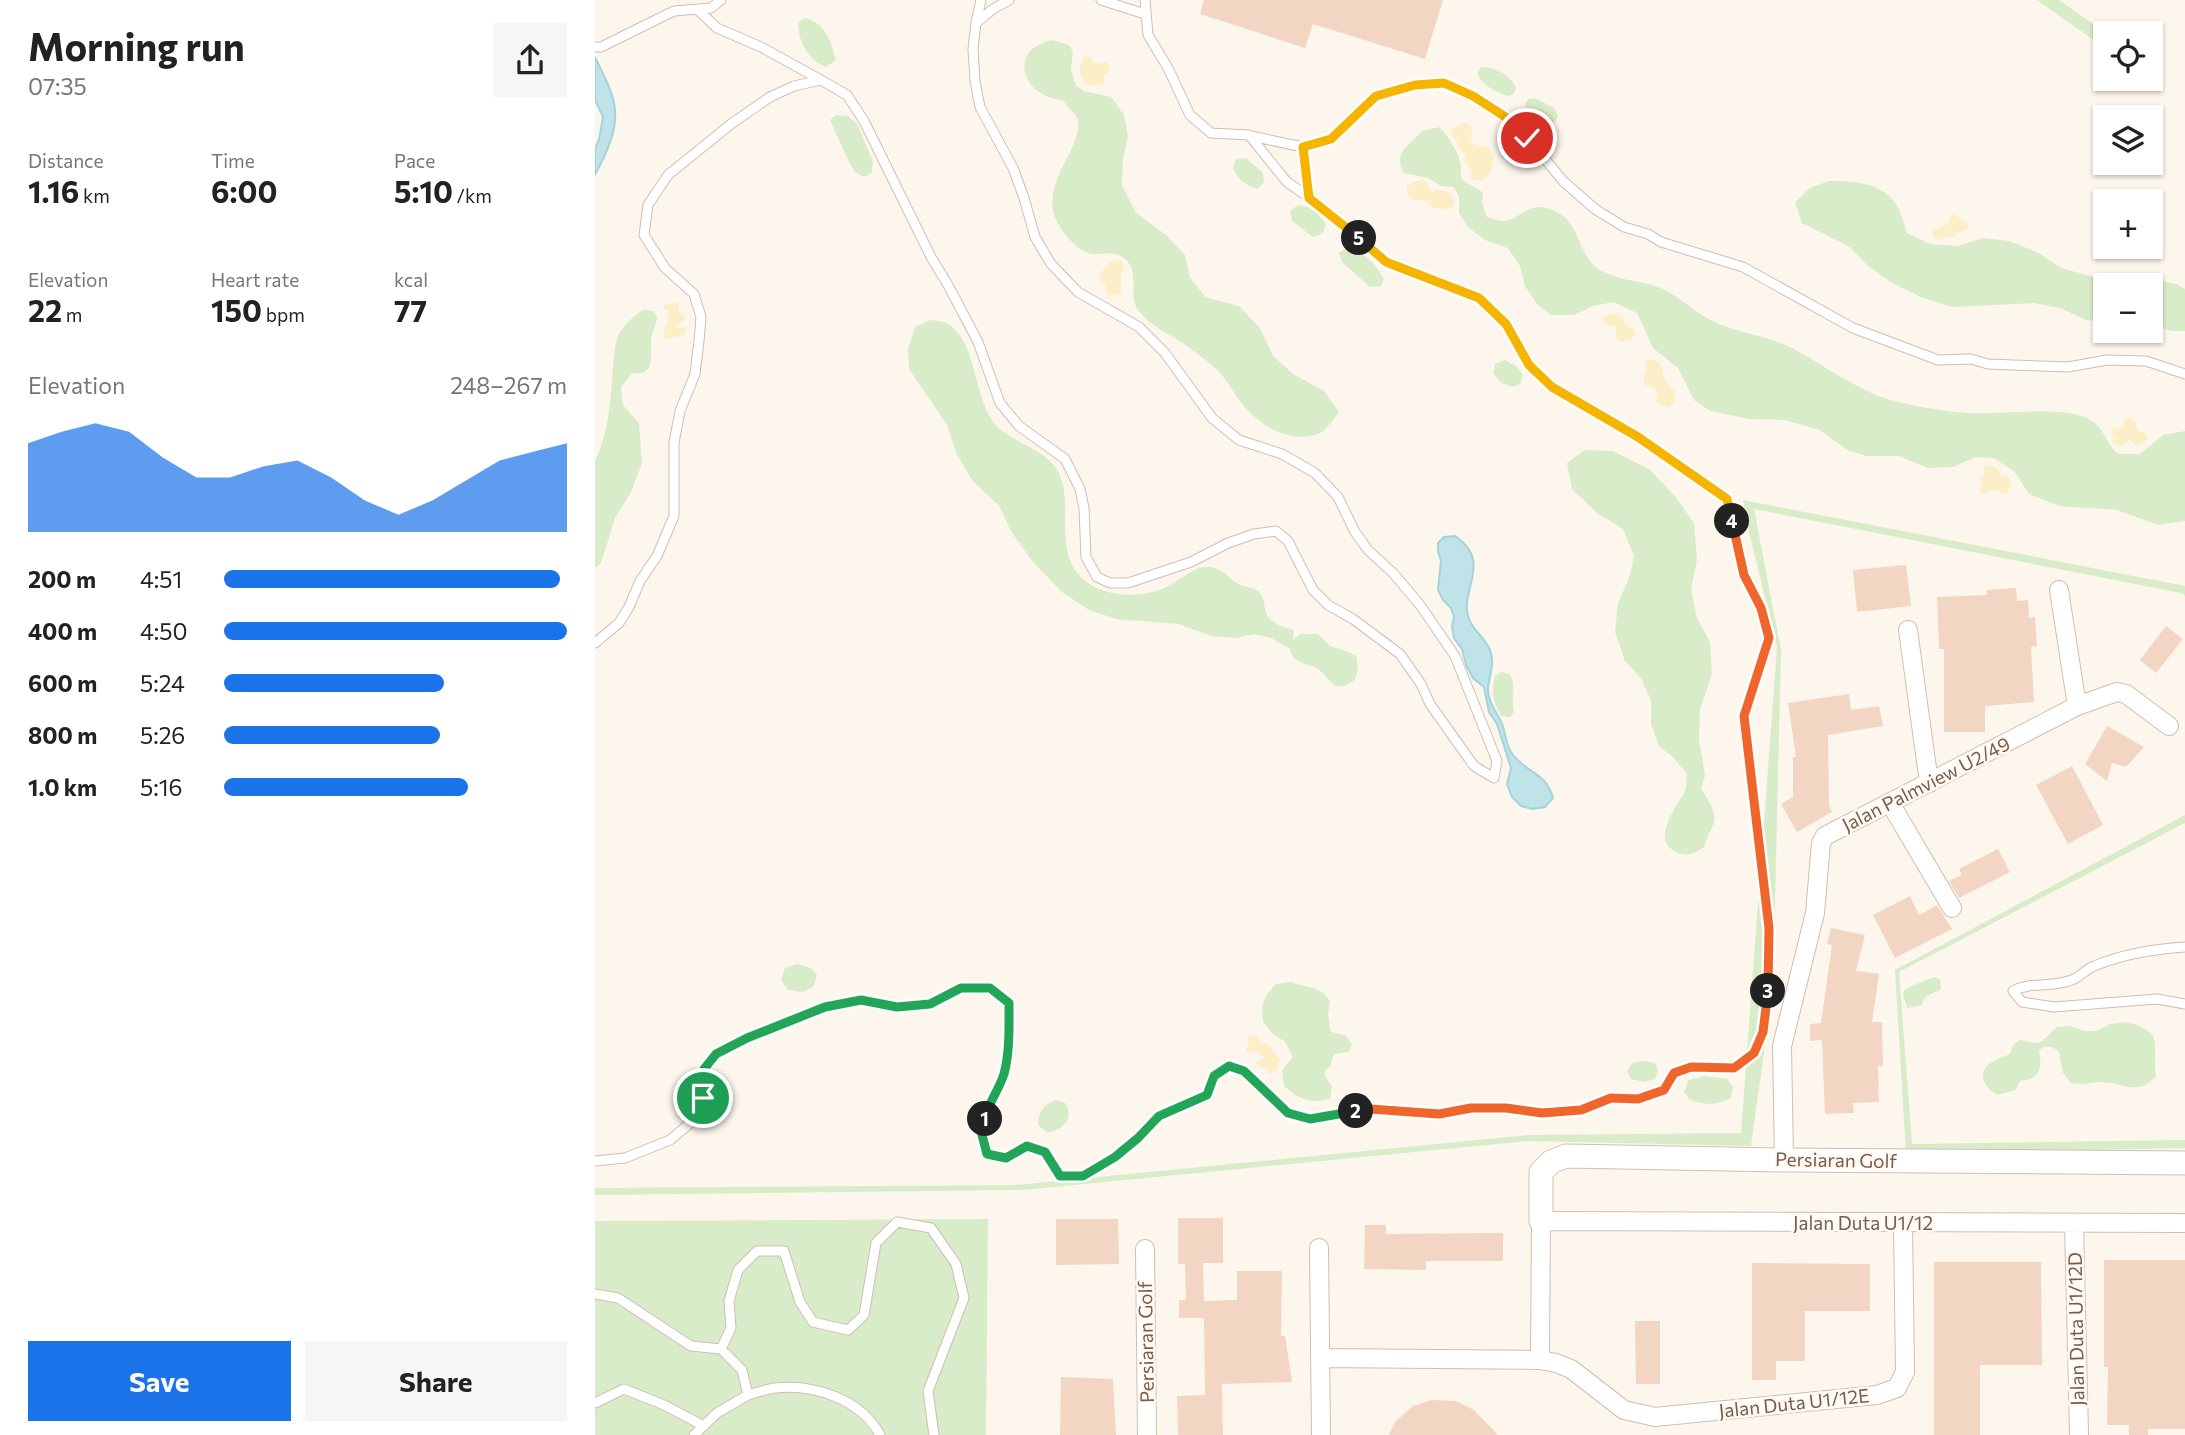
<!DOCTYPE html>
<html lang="en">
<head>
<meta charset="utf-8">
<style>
  :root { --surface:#fff; --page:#f6f6f6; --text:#222; --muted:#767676; --accent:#1a73e8 }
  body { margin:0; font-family:Commissioner,sans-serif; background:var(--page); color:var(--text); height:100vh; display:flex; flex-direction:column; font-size:26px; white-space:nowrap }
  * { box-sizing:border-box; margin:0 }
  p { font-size:23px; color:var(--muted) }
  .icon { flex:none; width:38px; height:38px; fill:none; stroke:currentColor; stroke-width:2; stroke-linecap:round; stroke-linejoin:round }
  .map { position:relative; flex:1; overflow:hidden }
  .drawer { display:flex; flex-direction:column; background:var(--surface); width:595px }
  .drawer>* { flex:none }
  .tools { position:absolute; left:1498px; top:21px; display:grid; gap:14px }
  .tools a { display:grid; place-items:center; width:70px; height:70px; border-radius:0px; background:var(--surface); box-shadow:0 2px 5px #0004; font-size:35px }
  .pin { position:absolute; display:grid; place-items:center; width:60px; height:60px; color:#fff; margin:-30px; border:4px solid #fff; border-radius:50%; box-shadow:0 2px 7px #0007 }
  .km { position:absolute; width:35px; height:35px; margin:-18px; border-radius:50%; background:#222; color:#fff; font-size:19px; line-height:35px; text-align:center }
  .round { display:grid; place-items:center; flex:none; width:74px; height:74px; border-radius:0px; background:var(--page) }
  .overview { display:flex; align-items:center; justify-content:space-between; height:119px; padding:0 28px }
  h1 { font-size:38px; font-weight:700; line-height:52px }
  .metrics { display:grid; grid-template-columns:repeat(3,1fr); gap:10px; height:119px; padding:7px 28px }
  .metrics div { display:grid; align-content:center }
  .metrics b { font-size:30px; font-weight:700 }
  .metrics small { font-size:19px; font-weight:400 }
  .metrics p { font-size:19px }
  .chart { height:196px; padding:14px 28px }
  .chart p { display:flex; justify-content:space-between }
  .chart svg { width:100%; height:126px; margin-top:7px; fill:var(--accent); opacity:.7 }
  .cta { display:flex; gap:14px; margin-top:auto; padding:14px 28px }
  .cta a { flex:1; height:80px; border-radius:0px; background:var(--accent); color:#fff; font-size:28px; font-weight:700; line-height:80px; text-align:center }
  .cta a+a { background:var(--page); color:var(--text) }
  ul { padding:0 28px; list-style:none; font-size:23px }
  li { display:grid; grid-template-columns:112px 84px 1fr; align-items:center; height:52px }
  li i { height:18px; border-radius:9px; background:var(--accent) }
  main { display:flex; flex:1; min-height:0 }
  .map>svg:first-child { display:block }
  .green { fill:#d8ecc9 }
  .sand { fill:#fcefc7 }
  .water { fill:#bfe3e8; stroke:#a5d3da; stroke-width:2 }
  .building { fill:#f3d5c3 }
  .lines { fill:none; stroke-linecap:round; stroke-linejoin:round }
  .service-casing { stroke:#d1beb0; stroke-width:11 }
  .minor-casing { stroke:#d1beb0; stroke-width:20 }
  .tertiary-casing { stroke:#d1beb0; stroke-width:25 }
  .service { stroke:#fff; stroke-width:9 }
  .minor { stroke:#fff; stroke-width:18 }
  .tertiary { stroke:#fff; stroke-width:23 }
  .split-1-casing { stroke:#fff; stroke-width:14 }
  .split-2-casing { stroke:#fff; stroke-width:14 }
  .split-3-casing { stroke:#fff; stroke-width:14 }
  .split-4-casing { stroke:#fff; stroke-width:14 }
  .split-5-casing { stroke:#fff; stroke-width:14 }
  .split-6-casing { stroke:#fff; stroke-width:14 }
  .split-1 { stroke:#22a559; stroke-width:9 }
  .split-2 { stroke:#22a559; stroke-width:9 }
  .split-3 { stroke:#f0652b; stroke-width:9 }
  .split-4 { stroke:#f0652b; stroke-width:9 }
  .split-5 { stroke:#f5b400; stroke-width:9 }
  .split-6 { stroke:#f5b400; stroke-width:9 }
  .labels { text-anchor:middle; stroke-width:5; stroke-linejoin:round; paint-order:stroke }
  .street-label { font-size:19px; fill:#7a5c4d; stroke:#fffaf3 }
</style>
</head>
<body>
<main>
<section class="drawer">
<div class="overview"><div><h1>Morning run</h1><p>07:35</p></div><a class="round"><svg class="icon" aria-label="share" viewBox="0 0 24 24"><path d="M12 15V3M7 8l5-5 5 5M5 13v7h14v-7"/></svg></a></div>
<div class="metrics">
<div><p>Distance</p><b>1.16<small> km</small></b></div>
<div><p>Time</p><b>6:00</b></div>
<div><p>Pace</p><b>5:10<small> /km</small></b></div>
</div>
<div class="metrics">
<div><p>Elevation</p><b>22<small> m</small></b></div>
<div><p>Heart rate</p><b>150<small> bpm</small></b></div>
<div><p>kcal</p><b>77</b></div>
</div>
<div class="chart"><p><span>Elevation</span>248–267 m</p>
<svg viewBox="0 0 160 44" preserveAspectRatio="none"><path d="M0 44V13L10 9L20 6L30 9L40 18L50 25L60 25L70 21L80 19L90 25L100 33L110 38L120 33L130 26L140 19L150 16L160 13V44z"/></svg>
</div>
<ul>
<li><b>200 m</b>4:51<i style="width:98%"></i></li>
<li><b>400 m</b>4:50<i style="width:100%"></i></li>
<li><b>600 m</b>5:24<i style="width:64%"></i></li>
<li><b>800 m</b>5:26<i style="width:63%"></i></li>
<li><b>1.0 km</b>5:16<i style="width:71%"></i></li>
</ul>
<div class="cta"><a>Save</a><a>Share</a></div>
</section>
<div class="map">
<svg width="1590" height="1435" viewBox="0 0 1590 1435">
  <rect width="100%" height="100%" fill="#fdf6ec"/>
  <!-- green -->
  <path class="green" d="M1442,0h22l47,33 -1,15z
    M211,18c21,7 24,22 30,42l-10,7c-18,-7 -28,-26 -28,-45z
    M458,40l16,5 4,7 -2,18 5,16 8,5 27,6 13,18 4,21 -5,22 -1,27 14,28 30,22 19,20 5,22 15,20 34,9 21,22 13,28 20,18 31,17 15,21c-5,6 -11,16 -17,20 -28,14 -61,-5 -79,-27 -10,-12 -17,-28 -29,-38 -9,-8 -20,-16 -30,-23 -17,-12 -33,-17 -46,-34 -10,-13 2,-37 -12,-50 -9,-9 -18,-6 -30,-6 -17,0 -31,-18 -39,-32 -20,-40 33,-81 19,-106 -3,-5 -10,-10 -13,-16 -41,-3 -57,-51 -10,-60z
    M886,67c14,-1 28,8 35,20l-2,7 -7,2c-13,-5 -24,-10 -30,-23z
    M940,98l19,10 4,8 -3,6 -8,1 -19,-11 -3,-8 3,-5z
    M241,115l12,1 10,9 15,37 -1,11 -8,4 -9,-5 -6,-10 -19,-42z
    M844,127c9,8 20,26 22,39 0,3 -1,7 0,11 4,8 16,9 22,16l-1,10 5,14c4,1 11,4 15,4 20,0 25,-24 55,-9 24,12 21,45 43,58 18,11 41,10 61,18 16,7 29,20 44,29 27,16 58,17 85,30 32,17 70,45 104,54 24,6 49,10 74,12 30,2 97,-8 121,6 17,10 15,22 29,35h22l23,-19 22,-4v90l-27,4 -41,-15 -57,-4 -31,-12 -15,-23 -20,-13 -18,-1 -23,10 -25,1 -29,-12h-32l-20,-6 -27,-20 -35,-10 -36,-1 -39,-8 -16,-11 -16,-32 -25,-20 -16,-35 -23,-11 -21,4 -19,9h-23l-14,-11 -12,-18 -5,-20 -12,-18 -23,-8 -17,-13 -9,-14v-17l-6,-9 -12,-1 -13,-8 -24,-5c-13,-20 7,-28 18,-42z
    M651,158l17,15 1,9 -7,7c-12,-4 -19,-10 -24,-21l3,-9z
    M1234,181c25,0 54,1 68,25 4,7 7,18 10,27l23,11 27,2 26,-8 26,3 30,12 22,15 36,10 30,5 26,-4 23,5 9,5v42h-13l-21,-6v-40h-46v37l-19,-2 -26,-12 -26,-5 -82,4 -31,-10 -29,-14 -24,-17 -18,-19 -48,-24 -7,-21 15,-14z
    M703,205c14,2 20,7 28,19l-3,9 -10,4 -21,-16 -2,-10z
    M752,248c17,4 29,16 37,31l-3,7 -11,1 -28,-25 -3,-9z
    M48,310l10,1 4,5c0,9 -5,15 -6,23 -1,15 6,38 -19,34l-11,14 2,18 16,18 3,40 -11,29 -16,26 -14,45 -6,5v-107c18,-36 15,-81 21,-118 2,-13 17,-27 27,-33z
    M335,320c5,1 12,1 16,3 33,16 26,82 54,106 20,17 53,23 61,49 11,32 -7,75 22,101 21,19 60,20 85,7 14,-7 27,-21 43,-19 13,2 17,11 27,17 6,3 14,3 20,7 8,7 5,16 9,24 6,10 18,12 27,15l-1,10 7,-6h18l12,12 19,6 7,4c5,18 -1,32 -21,30 -6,-5 -11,-13 -17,-17 -12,-7 -24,-4 -28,-20l-19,-11 -17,-4 -18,4 -25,-2 -32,-12 -63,-5 -27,-9 -27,-18 -29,-30 -21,-29 -13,-27 -28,-27 -15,-27 -9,-27 -38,-56 -1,-20 7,-22z
    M910,360l11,6 7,9 -3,9 -8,3 -12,-5 -7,-9 2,-9z
    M990,450l28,1 36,18 26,27 19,27 3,37 -6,29 6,29 13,24 2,32 -12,35 -1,30 6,37 -4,13c6,11 18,23 12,36 -3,8 -7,12 -8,21 -8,6 -16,11 -26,7 -31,-11 -2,-47 6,-62 2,-5 1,-12 2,-17l-13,-16 -15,-12 -8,-22v-24l-10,-22 -16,-17 -10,-29 3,-29 11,-25 5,-22 -11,-27 -26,-16 -25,-24 -5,-26z
    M1148,500l442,86v10l-4,-3 -427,-84 27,141 -8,337 -22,159 -223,-5 -505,49 -428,5v-7l420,-3 513,-50 213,-2 36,-486 -29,-119z
    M906,672l9,2c6,11 1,25 4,38l-4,5 -9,-1c-8,-15 -10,-24 -6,-40z
    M1590,815v8l-286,149 13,172 273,-4v8l-279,6 -11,-184z
    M202,964l14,4 6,7 -3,11 -11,6 -15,-2 -7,-10 4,-12z
    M1339,977l6,3 1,9c-8,6 -17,4 -19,16l-15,3 -4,-14 2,-5z
    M696,982c15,6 30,4 39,19l-2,14 3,17 14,3 7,9 -3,8 -15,2 -4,13 -4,2 -2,5 8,13 -2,12c-20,5 -30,1 -46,-13l-2,-16 11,-13 -8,-15 -13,-9 -9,-12 -1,-14 5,-13 9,-10z
    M1532,1022c40,11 24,23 29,54 -19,22 -34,5 -57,6 -10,1 -17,3 -28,1l-8,-10 -4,-21 -7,-5h-8l-5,3c2,9 3,24 -7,28 -4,2 -8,2 -12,3l-4,9 -19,5c-11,-6 -21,-21 -8,-31 6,-5 15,-7 21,-10l4,-10 6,-4 14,3 7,-1 16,-15 13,-1 14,5h12l14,-7z
    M1049,1061l11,2 3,8 -3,8 -11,3 -13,-3 -4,-8 5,-8z
    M1110,1076l22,3 6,8 -2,11c-15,8 -26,7 -41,2l-6,-8 5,-12z
    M461,1100l9,3c10,16 -2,26 -17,30l-10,-8c1,-14 5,-20 18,-25z
    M393,1219l-2,216h-391v-214z"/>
  <!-- sand -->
  <path class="sand" d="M490,56l8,3 1,5 12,-2 4,2 -2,9 -4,2v9l-14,2 -7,-5 -4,-13z
    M870,123l5,2 2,4 -1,12 4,4 12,2 7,9 -4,17 -7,8 -10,-1 -3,-4 1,-7 -6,-6v-8l-6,-6 -2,-8 -6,-6 3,-8z
    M826,179l4,2 6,10 8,-1 11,3 5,9 -3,6 -7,2 -13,-3 -3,-5 -17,-3 -5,-5v-8z
    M1361,214l5,6 8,3 -2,7 -8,2 -6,6 -5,-2 -7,4 -6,-1 -3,-9 16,-6 3,-9z
    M523,260l5,1 1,5 -3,10v17c-6,3 -10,4 -15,-1v-7l-6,-4v-7l9,-12z
    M81,302l3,1 -1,8 7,5v4l-9,5 2,3 5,-1 3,2v4l-4,3 -17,3 -1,-11 5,-7 -1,-11 -4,-1v-4z
    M1022,313l5,2 3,8 9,7 1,5 -4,5 -11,2 -4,-5v-10l-11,-3 -3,-4 1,-4z
    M1052,359c19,2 12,8 18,20 3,6 8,8 11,14l-3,11 -5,3 -12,-4 1,-11 -2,-4 -10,-3 -2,-6 4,-11 -2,-4z
    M1532,418h5l4,4 2,9 8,3 1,5 -4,5 -7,2 -7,-7 -4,5 -7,2 -6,-3 2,-4 -3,-5 2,-5 10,-2 1,-6z
    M1396,465l6,4 5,7h5l4,6 -3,11 -6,1c-7,-7 -11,-4 -18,1l-5,-3 4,-9 -3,-2v-4l4,-2 -1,-5 1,-3z
    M661,1035l4,7 8,2 12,16 -4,11 -5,3 -4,-1 1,-6h-10l-1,-5 7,-4 -1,-3h-4l-2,-4 -9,2 -2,-5 3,-3 -1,-5 1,-4z"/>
  <!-- water -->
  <path class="water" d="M0,57c7,15 19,36 20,53 2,22 -10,46 -20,65v-27l4,-8 4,-23 -8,-17z
    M860,536c39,26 3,55 14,83 4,11 16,19 21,31 5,12 0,24 -2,37 -1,15 10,26 15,39 2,8 3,18 8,26 12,20 35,19 42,46l-8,9 -13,2 -11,-3 -9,-9 -5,-13 4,-16 -14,-44 -8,-12 -5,-25 -11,-9 -7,-13 -4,-16 -8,-11 -2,-11 2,-10 -3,-9 -8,-8 -5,-10 3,-29 -3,-10v-8l6,-6z"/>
  <!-- building -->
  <path class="building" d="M609,0h239l-18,59 -112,-35 -8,24 -105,-34z
    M1311,565l5,41 -54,6 -4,-42z
    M1421,588l1,13 11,-1 1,18 6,-1 2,29 -6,1 3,55 -49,4v26h-41v-83h-5l-2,-52 50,-2v-5z
    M1571,626l17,13 -27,34 -16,-13z
    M1254,694l2,16 28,-4 4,20 -55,9 1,70 3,7 -35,20 -16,-28 12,-7v-40h3l-8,-54z
    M1512,726l37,21 -18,20 -14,-4 -5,18 -22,-17z
    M1477,766l31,59 -35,19 -32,-59z
    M1403,849l12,23 -51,26 -10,-17 13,-6 -3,-6z
    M1315,896l9,19 18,-10 15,24 -57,29 -22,-43z
    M1236,928l34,7 -9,36 23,3 -7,48h10l1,44h-5l1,36 -26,1 1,10 -29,1 -3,-74 -12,1v-17l11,-1 11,-78 -5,-1z
    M583,1218h45v45h-20l1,38 33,-1v-29h45l-1,65h4l7,46 -70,2 1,51h-45l-1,-39 28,-1 -1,-77h-25v-18h7l-1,-36h-7z
    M461,1219h62l1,45 -63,1z
    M770,1225h21v9l117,-1v28h-77v9l-62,-1z
    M1509,1260h81v169h-37v6h-19v-10h-22l1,-58h-4z
    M1339,1262h107l1,103h-62v70h-46z
    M1157,1263l118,1v47h-65v50h-29v19h-24z
    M1040,1321h25v63h-24z
    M466,1377l52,2 3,56h-56z
    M836,1400l25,1 18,9 24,25h-109l6,-13 18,-16z"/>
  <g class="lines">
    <defs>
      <path id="service" d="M506,0l44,14
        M102,9l20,19 44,19 60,33
        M381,23l5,-23
        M0,47h6l73,-36 37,-3 10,-8
        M656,136l52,11 28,-8 45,-43 39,-11 29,-2 29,13 31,20 23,21 36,44 32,28 29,18 24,7 13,8 82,25 110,61 85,32 33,-1 17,5 80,3 39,-7 39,1 39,13
        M708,147l6,51
        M0,643l24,-20 10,-16 11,-26 17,-25 17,-40v-73l6,-32 15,-37 4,-33 2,-24 -7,-23 -29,-26 -21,-33 4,-30 20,-30 63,-51 39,-27 24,-11 27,-6 26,15 17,26 67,136 17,28 30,57 22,61 19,23 46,33 15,30 4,19 2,49 11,20 13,6h18l63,-21 37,-19 26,-9 22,-3 12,10 25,49 15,15 25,14 47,35 21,30 9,20 44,62 20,12 3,-17 -42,-105 -35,-51 -26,-31 -26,-24 -13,-18 -17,-35 -23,-24 -33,-19 -43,-14 -27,-22 -47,-65 -26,-26 -61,-35 -27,-28 -16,-27 -11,-39 -11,-30 -33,-61 -5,-26 -2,-32 3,-26 17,-14 16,-9
        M1590,947c-31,2 -62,7 -91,19 -8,3 -14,11 -22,14 -20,8 -40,1 -59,11l9,11 32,5 103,-8 28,5
        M0,1161l30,-3 45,-18 24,-20 9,-22 1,-29 12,-15 65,-31 44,-16 36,-7 36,7 33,-3 31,-16h29l19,15c0,23 2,49 -6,72 -10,33 -26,40 -16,79l19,4 21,-12 18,6 15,24h23l32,-19 23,-19 21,-22 48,-21 7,-19 14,-10 16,5 44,42 21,6 62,-10 67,5 33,-6h35l36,5 39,-3 30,-12 27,1 26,-9 10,-17 17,-6 43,1 20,-15 9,-21 6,-45v-59l-25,-212 25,-78 -8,-30 -17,-33 -17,-76 -89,-62 -86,-50 -23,-22 -23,-41 -27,-26 -93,-36 -65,-56 -34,-24 -38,-47 -38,-2 -21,-18 -22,-47 -20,-33 -3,-35
        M0,1294l23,4 73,48 30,3 21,21 6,25 -31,18 -23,22
        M126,1349l10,-21 -2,-27 9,-31 19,-19h27l16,51 13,20 35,8 16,-15 12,-72 21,-21 34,6 25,36 8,34 -36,93 6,44
        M153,1395c8,-2 18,-6 27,-7 39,-4 86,11 105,47
        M0,1403l29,-14 40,16 40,21"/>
      <path id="minor" d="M1464,590l18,116
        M1313,630l21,153
        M1295,803l62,105
        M1189,1160l-2,-114 33,-133 6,-70 4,-7 252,-130 40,-14 9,2 43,32
        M1479,1223l5,211
        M724,1248l2,187
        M550,1249l2,186
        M726,1358l219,2 16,3 15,6 53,41 31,7 222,-22 20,-7 8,-16 -2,-149
        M945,1360l1,-139 644,2"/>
      <path id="tertiary" d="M946,1221v-49l10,-10 15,-6 218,4 401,3"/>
    </defs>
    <!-- service casing -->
    <use href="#service" class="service-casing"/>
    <!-- minor casing -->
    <use href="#minor" class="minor-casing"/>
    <!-- tertiary casing -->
    <use href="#tertiary" class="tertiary-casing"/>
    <!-- service -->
    <use href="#service" class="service"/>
    <!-- minor -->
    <use href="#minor" class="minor"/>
    <!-- tertiary -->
    <use href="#tertiary" class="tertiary"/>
  </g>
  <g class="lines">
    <defs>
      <path id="split-1" d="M108,1098l1,-29 12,-15 31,-16 78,-31 36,-7 36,7 33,-3 31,-16h29l19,15c0,23 1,48 -5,71 -5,16 -16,29 -19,45"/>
      <path id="split-2" d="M390,1119l-3,16 5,19 19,4 21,-12 18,6 15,24h23l32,-19 23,-19 21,-22 48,-21 7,-19 15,-10 15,5 44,42 22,6 46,-8"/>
      <path id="split-3" d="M761,1111l15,-2 68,5 32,-6h35l36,5 39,-3 30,-12 27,1 26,-9 10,-17 17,-6 43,1 20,-15 9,-21 5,-41"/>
      <path id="split-4" d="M1137,521l12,54 17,33 8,30 -25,78 25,212 -1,63"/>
      <path id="split-5" d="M764,238l27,24 93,36 27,26 23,41 23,22 86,50 89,62 5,22"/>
      <path id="split-6" d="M764,238l-50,-40 -6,-51 28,-8 45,-43 39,-11 29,-2 29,13 31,20 23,22"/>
    </defs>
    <!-- split-1 casing -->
    <use href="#split-1" class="split-1-casing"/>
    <!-- split-2 casing -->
    <use href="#split-2" class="split-2-casing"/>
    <!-- split-3 casing -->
    <use href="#split-3" class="split-3-casing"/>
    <!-- split-4 casing -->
    <use href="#split-4" class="split-4-casing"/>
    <!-- split-5 casing -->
    <use href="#split-5" class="split-5-casing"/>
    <!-- split-6 casing -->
    <use href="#split-6" class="split-6-casing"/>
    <!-- split-1 -->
    <use href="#split-1" class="split-1"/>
    <!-- split-2 -->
    <use href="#split-2" class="split-2"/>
    <!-- split-3 -->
    <use href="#split-3" class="split-3"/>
    <!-- split-4 -->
    <use href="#split-4" class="split-4"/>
    <!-- split-5 -->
    <use href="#split-5" class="split-5"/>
    <!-- split-6 -->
    <use href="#split-6" class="split-6"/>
  </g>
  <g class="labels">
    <!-- street labels -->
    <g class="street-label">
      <text transform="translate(1331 784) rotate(-27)" y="7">Jalan Palmview U2/49</text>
      <text transform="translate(1241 1160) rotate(1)" y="7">Persiaran Golf</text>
      <text x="1268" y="1230">Jalan Duta U1/12</text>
      <text transform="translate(1481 1329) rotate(-91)" y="7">Jalan Duta U1/12D</text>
      <text transform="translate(551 1342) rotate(-91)" y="7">Persiaran Golf</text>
      <text transform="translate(1199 1403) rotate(-6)" y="7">Jalan Duta U1/12E</text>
    </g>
  </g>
</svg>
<div class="tools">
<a><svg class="icon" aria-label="locate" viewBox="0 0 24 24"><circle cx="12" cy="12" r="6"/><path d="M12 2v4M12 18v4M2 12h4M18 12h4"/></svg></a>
<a><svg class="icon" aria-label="layers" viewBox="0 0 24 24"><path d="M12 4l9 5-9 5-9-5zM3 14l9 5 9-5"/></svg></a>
<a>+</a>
<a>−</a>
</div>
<div class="pin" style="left:108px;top:1098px;background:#1e9e55"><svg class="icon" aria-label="arrive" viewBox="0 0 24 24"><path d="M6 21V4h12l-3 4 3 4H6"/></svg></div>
<div class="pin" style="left:932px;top:138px;background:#d93025"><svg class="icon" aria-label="check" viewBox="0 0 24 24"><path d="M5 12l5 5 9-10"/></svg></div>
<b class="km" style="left:390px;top:1119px">1</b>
<b class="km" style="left:761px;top:1111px">2</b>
<b class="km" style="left:1173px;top:991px">3</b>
<b class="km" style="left:1137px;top:521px">4</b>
<b class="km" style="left:764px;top:238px">5</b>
</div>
</main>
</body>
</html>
